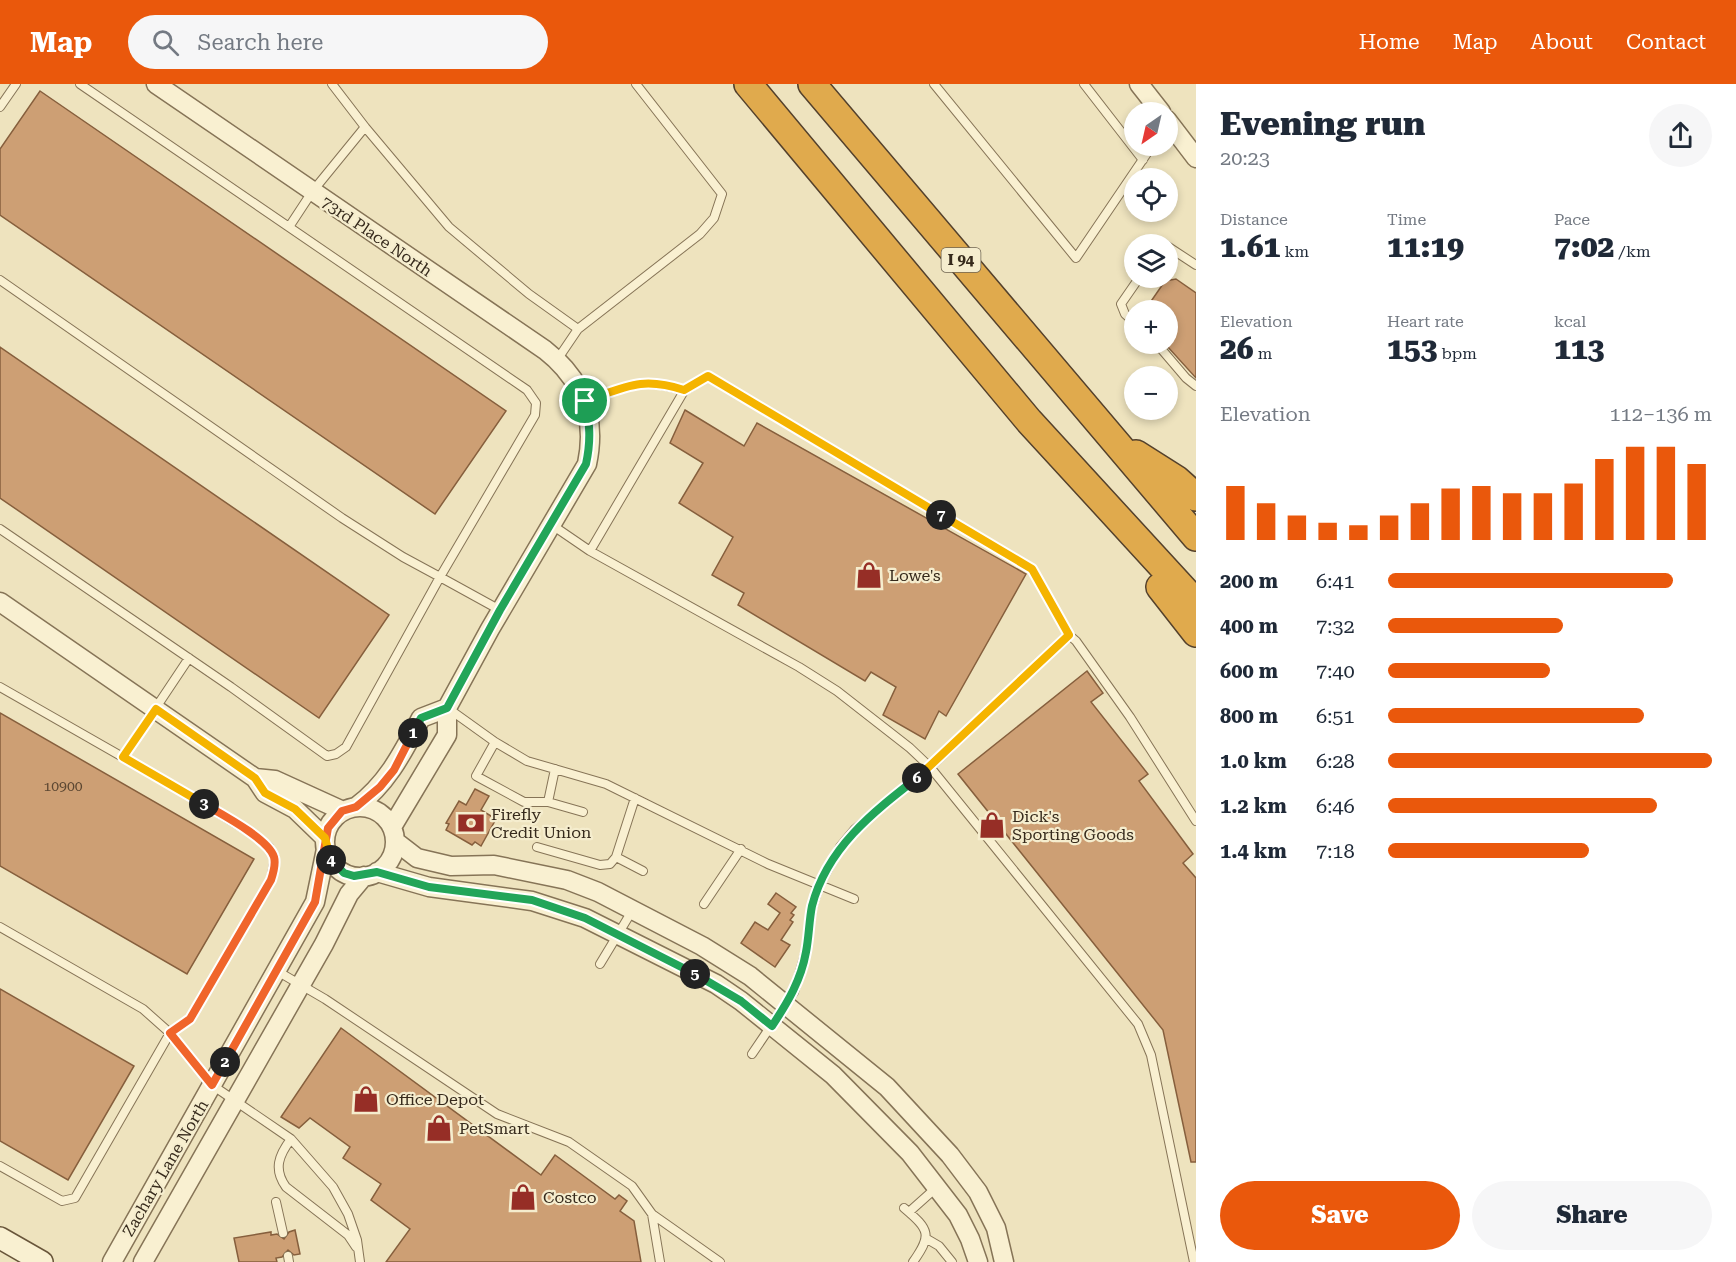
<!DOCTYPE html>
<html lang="en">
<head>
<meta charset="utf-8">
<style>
  :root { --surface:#fff; --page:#f6f6f7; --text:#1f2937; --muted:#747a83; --accent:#ea580c }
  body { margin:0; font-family:"Roboto Serif",serif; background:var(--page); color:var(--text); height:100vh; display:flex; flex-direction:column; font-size:22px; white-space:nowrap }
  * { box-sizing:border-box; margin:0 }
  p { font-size:20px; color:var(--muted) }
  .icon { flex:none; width:33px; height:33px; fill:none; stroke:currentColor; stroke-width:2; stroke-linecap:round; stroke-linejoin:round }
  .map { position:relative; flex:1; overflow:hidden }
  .panel { display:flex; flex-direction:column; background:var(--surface); width:540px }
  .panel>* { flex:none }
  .needle { width:39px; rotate:214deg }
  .buttons { position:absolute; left:1124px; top:18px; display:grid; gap:12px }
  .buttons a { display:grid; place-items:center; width:54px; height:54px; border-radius:50%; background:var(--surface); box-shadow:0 3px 9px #0003; font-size:30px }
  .pin { position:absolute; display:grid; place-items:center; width:51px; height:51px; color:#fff; margin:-26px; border:3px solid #fff; border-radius:50%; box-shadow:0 2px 6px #0007 }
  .km { position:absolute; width:30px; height:30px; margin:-15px; border-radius:50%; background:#222; color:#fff; font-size:16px; line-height:30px; text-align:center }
  .round { display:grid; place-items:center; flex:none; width:63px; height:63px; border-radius:32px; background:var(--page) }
  .head { display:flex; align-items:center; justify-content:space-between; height:102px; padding:0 24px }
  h1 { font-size:33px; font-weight:800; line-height:45px }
  .figures { display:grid; grid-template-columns:repeat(3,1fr); gap:9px; height:102px; padding:6px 24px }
  .figures div { display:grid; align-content:center }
  .figures b { font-size:30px; font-weight:800 }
  .figures small { font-size:16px; font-weight:400 }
  .figures p { font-size:16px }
  .chart { height:168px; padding:12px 24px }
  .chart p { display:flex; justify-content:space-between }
  .chart svg { width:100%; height:108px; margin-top:6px; stroke:var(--accent); stroke-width:6 }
  .cta { display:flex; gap:12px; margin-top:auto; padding:12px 24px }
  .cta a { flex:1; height:69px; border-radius:36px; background:var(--accent); color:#fff; font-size:24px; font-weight:800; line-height:69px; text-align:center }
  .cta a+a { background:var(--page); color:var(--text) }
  ul { padding:0 24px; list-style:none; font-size:20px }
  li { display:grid; grid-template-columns:96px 72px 1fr; align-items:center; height:45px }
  li i { height:15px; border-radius:8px; background:var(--accent) }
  header { display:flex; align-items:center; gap:36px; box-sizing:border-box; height:84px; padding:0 30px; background:var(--accent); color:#fff }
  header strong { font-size:28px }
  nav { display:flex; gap:33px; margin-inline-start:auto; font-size:21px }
  .search { width:420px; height:54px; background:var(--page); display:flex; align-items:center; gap:15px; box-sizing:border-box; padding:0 21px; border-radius:33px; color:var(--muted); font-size:22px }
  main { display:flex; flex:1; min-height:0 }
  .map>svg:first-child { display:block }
  .building { fill:#cd9f74; stroke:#865f3d; stroke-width:1.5 }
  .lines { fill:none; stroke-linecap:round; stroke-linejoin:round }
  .service-casing { stroke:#867457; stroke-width:10 }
  .tertiary-casing { stroke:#867457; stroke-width:21 }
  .secondary-casing { stroke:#68553a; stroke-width:24 }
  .motorway-casing { stroke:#54412c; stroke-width:30 }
  .service { stroke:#f9f0d1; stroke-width:8 }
  .tertiary { stroke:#f9f0d1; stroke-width:18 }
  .secondary { stroke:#f9f0d1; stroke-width:21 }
  .motorway { stroke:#e0aa4d; stroke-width:27 }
  .split-1-casing { stroke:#fff; stroke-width:12 }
  .split-2-casing { stroke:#fff; stroke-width:12 }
  .split-3-casing { stroke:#fff; stroke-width:12 }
  .split-4-casing { stroke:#fff; stroke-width:12 }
  .split-5-casing { stroke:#fff; stroke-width:12 }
  .split-6-casing { stroke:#fff; stroke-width:12 }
  .split-7-casing { stroke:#fff; stroke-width:12 }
  .split-8-casing { stroke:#fff; stroke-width:12 }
  .split-1 { stroke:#22a559; stroke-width:8 }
  .split-2 { stroke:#f0652b; stroke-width:8 }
  .split-3 { stroke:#f0652b; stroke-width:8 }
  .split-4 { stroke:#f5b400; stroke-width:8 }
  .split-5 { stroke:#22a559; stroke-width:8 }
  .split-6 { stroke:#22a559; stroke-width:8 }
  .split-7 { stroke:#f5b400; stroke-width:8 }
  .split-8 { stroke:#f5b400; stroke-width:8 }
  .labels { text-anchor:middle; stroke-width:4.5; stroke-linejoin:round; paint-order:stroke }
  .number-label { font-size:14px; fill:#5c4732 }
  .shield { fill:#f5edce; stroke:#6f6451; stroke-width:1.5 }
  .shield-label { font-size:15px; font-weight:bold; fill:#362a1c }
  .street-label { font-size:16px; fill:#362a1c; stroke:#f5edce }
  .poi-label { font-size:16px; fill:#362a1c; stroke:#f5edce; text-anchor:start }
</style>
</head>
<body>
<header>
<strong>Map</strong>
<div class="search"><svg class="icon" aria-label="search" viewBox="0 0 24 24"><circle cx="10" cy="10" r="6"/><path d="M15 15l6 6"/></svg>Search here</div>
<nav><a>Home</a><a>Map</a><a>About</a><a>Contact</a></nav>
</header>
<main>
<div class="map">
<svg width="1196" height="1178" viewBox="0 0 1196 1178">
  <rect width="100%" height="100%" fill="#eee3be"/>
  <!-- building -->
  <path class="building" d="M40,7l466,320 -71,103 -435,-299v-66z
    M1176,195l20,14v85l-29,-32v-36h-22l20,-29z
    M0,263l389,268 -70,103 -319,-220z
    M685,326l59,36 13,-23 269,151 -80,142 -7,-5 -14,28 -42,-24 13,-28 -25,-15 -6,9 -127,-76 6,-12 -32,-18 21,-38 -54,-34 24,-40 -33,-20z
    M1087,587l16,22 -12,9 57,72 -9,7 54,73 -10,9 13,15v284h-5l-28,-132 -205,-256z
    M0,629l254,146 -67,115 -187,-108z
    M475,705l14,7 -8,14 15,9 -15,27 -6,-4 -3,3 -26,-15 3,-6 -3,-1 13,-22 7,4z
    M776,809l20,14 -5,6 3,2 -4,5 3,2 -12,18 9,5 -15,22 -34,-24 14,-21 13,8 12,-17 -12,-9z
    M0,905l134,77 -66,114 -68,-39z
    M341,944l200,147 14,-20 60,44 4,-4 8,6 -7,10 14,10 7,41h-255l24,-33 -39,-29 10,-16 -38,-26 7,-11 -40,-29 -11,10 -18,-11z
    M295,1146l5,24 -6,1 -6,-5 -6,7 -6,1 1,4h-38l-5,-24 37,-6v3l6,-1 7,5 5,-7z"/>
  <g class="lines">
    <defs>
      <path id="service" d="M934,0l142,174 76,-112
        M1084,0l59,76
        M0,23l16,-23
        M365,43l84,100 80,67 49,35
        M289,143l23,-35 53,-65 -33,-43
        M1167,162l29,19
        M0,196l342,238 61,39 37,20 95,-162 1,-12 -9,-13 -447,-306
        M1134,238l-9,-8 -4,-10 18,-26
        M1157,260l29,34 10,8
        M557,276l21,-31 122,-95 14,-16 8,-24 -86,-110
        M585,317c41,-14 56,-25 99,-10
        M552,441l38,26 209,116 38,24 73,57 20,19 208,257 13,31 43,207
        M0,445l231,158 96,69 9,-2 10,-7 94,-170 60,33
        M590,467l94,-160 24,-15 324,193 37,66 7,6 54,76 66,104
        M0,603l191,109 60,37 18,14 6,11 -4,22 -81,139 -20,14 -95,165 -13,3 -62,-35
        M449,625l46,33 32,19 79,23 162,80 86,35
        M495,658l-19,34 48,26h24l35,10
        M123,673l66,-99
        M548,718l7,-33
        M537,763l63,18 10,-1 6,-7 19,-59
        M616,773l27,14
        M704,820l37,-55
        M0,843l143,82 27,24 42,52 79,54 42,48 15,27 9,26 3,22
        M600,880l32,-53
        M277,887l48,28 172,115 72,28 63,44 20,28 68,48
        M752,970l42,-62 12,-41 6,-43 7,-22 21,-39 15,-18 75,-62 139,-132
        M291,1055c-12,16 -18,30 -5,48l62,48 8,12
        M276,1118l7,31
        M904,1124c26,22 28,27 9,54
        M909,1128l28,-25
        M652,1130l8,48
        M927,1155l12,7 13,16
        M288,1172l1,6"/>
      <path id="tertiary" d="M156,0l389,266c37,29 52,67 42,114l-97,165 -43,79v27l-55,92
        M1139,0l22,28
        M1167,36l29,38
        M0,518l255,176 10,15 30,16 30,29
        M255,694l20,2 68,31
        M356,723c32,-24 47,-55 65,-89l26,-10
        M325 758a35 35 0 1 1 70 0a35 35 0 1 1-70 0Z
        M395,757l22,17 34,8 43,-1 73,15 31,12 104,54 48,30 137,111 63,68 28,37 18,36 8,34
        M377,788l52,15 103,14 53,17 131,66 25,17 92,74 77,78 48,62 12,24 8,23
        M112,1178l203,-360 11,-53
        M143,1178l181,-318 25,-50 15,-18"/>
      <path id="secondary" d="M0,1154l42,24"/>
      <path id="motorway" d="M748,0l281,337 167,182
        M812,0l384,453
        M1136,370l41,26 19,17
        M1160,503l36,46"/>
    </defs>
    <!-- service casing -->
    <use href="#service" class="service-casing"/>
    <!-- tertiary casing -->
    <use href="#tertiary" class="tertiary-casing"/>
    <!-- secondary casing -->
    <use href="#secondary" class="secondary-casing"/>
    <!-- motorway casing -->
    <use href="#motorway" class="motorway-casing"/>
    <!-- service -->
    <use href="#service" class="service"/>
    <!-- tertiary -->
    <use href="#tertiary" class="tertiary"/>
    <!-- secondary -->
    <use href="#secondary" class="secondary"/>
    <!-- motorway -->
    <use href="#motorway" class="motorway"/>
  </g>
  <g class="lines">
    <defs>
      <path id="split-1" d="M413,649l8,-15 26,-10 53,-98 86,-146c5,-23 4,-41 -1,-63"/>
      <path id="split-2" d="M225,978l90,-160 13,-74 14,-17 14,-4 24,-20 14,-17 19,-37"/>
      <path id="split-3" d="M204,720c17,10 65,35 70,53 2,7 -1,17 -3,23l-81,139 -20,14 42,52 13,-23"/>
      <path id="split-4" d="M204,720l-81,-47 33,-48 99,69 10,15 30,16 30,29 6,22"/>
      <path id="split-5" d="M331,776l13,13 10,3 23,-4 52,15 103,13 53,18 110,56"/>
      <path id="split-6" d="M695,890l46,27 31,25c16,-24 29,-46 34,-74 3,-15 3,-31 6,-46 15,-58 60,-93 105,-128"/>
      <path id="split-7" d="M917,694l152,-143 -37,-66 -91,-54"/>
      <path id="split-8" d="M585,317c41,-14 56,-25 99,-11l24,-14 233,139"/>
    </defs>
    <!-- split-1 casing -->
    <use href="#split-1" class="split-1-casing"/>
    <!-- split-2 casing -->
    <use href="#split-2" class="split-2-casing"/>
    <!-- split-3 casing -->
    <use href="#split-3" class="split-3-casing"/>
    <!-- split-4 casing -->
    <use href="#split-4" class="split-4-casing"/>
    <!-- split-5 casing -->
    <use href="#split-5" class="split-5-casing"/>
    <!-- split-6 casing -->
    <use href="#split-6" class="split-6-casing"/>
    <!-- split-7 casing -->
    <use href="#split-7" class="split-7-casing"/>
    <!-- split-8 casing -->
    <use href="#split-8" class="split-8-casing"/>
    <!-- split-1 -->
    <use href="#split-1" class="split-1"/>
    <!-- split-2 -->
    <use href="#split-2" class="split-2"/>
    <!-- split-3 -->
    <use href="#split-3" class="split-3"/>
    <!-- split-4 -->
    <use href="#split-4" class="split-4"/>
    <!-- split-5 -->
    <use href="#split-5" class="split-5"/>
    <!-- split-6 -->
    <use href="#split-6" class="split-6"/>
    <!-- split-7 -->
    <use href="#split-7" class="split-7"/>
    <!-- split-8 -->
    <use href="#split-8" class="split-8"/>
  </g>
  <!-- icons -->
  <defs>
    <symbol id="shop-bare" viewBox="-9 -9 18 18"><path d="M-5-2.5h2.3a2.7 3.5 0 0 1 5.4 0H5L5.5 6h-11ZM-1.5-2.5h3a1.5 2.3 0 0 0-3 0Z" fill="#962e26" stroke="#f5edce" stroke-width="2.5" paint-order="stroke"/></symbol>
    <symbol id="bank-bare" viewBox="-9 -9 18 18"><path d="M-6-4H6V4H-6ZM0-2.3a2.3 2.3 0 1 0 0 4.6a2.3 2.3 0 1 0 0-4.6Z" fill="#962e26" stroke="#f5edce" stroke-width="2.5" paint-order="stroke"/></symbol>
  </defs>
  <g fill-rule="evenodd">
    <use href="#shop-bare" x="850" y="472" width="38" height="38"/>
    <use href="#bank-bare" x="452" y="720" width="38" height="38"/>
    <use href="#shop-bare" x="973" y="722" width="38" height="38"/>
    <use href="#shop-bare" x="347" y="996" width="38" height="38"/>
    <use href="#shop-bare" x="420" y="1025" width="38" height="38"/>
    <use href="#shop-bare" x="504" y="1094" width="38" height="38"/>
  </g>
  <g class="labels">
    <!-- number labels -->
    <g class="number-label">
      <text x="63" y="707">10900</text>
    </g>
    <!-- shield labels -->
    <rect class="shield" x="941.5" y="164" width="39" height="24" rx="4.5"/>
    <g class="shield-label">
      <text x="961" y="181">I 94</text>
    </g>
    <!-- street labels -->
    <g class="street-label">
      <text transform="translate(377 152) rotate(34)" y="6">73rd Place North</text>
      <text transform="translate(165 1084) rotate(-60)" y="6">Zachary Lane North</text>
    </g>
    <!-- poi labels -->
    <g class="poi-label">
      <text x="889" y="497">Lowe's</text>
      <text x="491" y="736">Firefly<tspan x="491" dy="18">Credit Union</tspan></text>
      <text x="1012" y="738">Dick's<tspan x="1012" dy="18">Sporting Goods</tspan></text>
      <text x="386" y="1021">Office Depot</text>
      <text x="459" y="1050">PetSmart</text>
      <text x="543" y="1119">Costco</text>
    </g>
  </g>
</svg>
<div class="buttons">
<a><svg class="needle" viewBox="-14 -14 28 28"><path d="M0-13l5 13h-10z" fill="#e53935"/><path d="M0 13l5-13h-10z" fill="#747a83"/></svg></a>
<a><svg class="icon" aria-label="locate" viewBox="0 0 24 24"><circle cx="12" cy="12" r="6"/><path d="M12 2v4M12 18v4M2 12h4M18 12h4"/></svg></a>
<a><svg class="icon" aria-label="layers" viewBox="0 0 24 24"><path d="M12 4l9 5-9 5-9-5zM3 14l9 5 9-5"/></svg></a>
<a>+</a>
<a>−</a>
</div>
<div class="pin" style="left:585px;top:317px;background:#1e9e55"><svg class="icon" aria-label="arrive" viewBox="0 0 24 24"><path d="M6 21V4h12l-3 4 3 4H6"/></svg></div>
<b class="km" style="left:413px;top:649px">1</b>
<b class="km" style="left:225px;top:978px">2</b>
<b class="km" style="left:204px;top:720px">3</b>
<b class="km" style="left:331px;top:776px">4</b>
<b class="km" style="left:695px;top:890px">5</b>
<b class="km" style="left:917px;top:694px">6</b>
<b class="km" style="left:941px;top:431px">7</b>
</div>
<section class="panel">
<div class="head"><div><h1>Evening run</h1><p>20:23</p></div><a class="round"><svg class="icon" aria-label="share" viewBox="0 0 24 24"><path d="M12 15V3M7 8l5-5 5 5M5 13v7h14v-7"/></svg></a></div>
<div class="figures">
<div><p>Distance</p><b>1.61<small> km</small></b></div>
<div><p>Time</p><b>11:19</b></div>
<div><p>Pace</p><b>7:02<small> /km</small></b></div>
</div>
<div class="figures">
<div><p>Elevation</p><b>26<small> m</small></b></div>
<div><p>Heart rate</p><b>153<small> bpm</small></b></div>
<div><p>kcal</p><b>113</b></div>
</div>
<div class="chart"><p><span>Elevation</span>112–136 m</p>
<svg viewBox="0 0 160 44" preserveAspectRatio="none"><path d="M5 44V22M15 44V29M25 44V34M35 44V37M45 44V38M55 44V34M65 44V29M75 44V23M85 44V22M95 44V25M105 44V25M115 44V21M125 44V11M135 44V6M145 44V6M155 44V13"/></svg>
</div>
<ul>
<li><b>200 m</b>6:41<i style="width:88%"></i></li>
<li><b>400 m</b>7:32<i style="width:54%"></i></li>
<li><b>600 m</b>7:40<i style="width:50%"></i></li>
<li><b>800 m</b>6:51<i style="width:79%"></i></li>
<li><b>1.0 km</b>6:28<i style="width:100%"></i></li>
<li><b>1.2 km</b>6:46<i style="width:83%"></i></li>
<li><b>1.4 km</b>7:18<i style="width:62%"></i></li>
</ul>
<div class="cta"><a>Save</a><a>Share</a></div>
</section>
</main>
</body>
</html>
